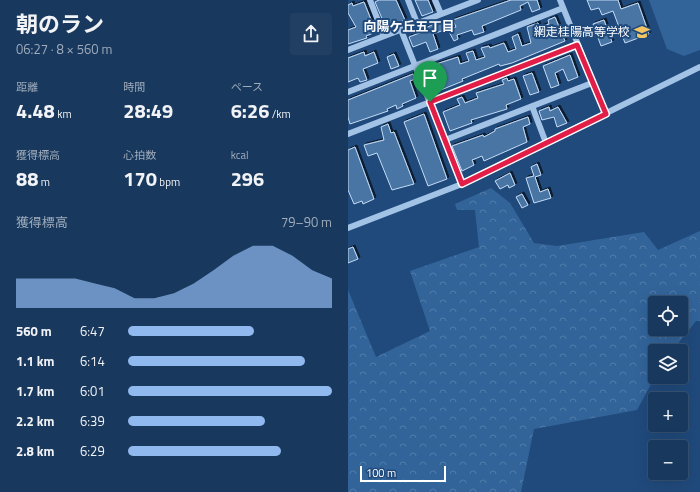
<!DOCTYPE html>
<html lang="ja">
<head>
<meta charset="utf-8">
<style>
  :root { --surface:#18385d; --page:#213f63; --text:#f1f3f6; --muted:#9facbc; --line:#365272; --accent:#90b9f0 }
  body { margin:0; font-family:"Titillium Web","Noto Sans JP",sans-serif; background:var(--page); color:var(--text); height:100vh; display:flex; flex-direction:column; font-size:15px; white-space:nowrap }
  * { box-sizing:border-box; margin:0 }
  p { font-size:13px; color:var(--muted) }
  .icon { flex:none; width:22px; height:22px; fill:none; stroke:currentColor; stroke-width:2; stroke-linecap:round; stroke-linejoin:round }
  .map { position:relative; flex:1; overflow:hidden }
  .details { display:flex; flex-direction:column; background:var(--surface); width:348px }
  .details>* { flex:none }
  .controls { position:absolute; left:300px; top:296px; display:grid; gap:8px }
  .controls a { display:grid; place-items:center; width:40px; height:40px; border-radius:4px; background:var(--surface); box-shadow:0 4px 16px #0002,0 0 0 1px var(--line); font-size:20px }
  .scale { position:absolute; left:12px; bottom:10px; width:86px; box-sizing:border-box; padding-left:4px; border:2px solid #fff; border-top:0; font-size:11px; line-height:14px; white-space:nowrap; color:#fff; -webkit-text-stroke:3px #204a7c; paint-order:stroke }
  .pin { position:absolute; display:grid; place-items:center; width:34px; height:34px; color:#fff; margin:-41px -17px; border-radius:50% 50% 50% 0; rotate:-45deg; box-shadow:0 0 4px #0007 }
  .pin .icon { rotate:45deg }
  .round { display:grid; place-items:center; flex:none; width:42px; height:42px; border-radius:4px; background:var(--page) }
  .head { display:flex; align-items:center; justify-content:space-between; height:68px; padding:0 16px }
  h1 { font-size:22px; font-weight:700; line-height:30px }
  .stats { display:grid; grid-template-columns:repeat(3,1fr); gap:6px; height:68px; padding:4px 16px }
  .stats div { display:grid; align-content:center }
  .stats b { font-size:20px; font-weight:700 }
  .stats small { font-size:11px; font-weight:400 }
  .stats p { font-size:11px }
  .chart { height:112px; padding:8px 16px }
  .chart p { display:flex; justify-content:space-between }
  .chart svg { width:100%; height:72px; margin-top:4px; fill:var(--accent); opacity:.7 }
  ul { padding:0 16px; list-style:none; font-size:13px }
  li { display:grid; grid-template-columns:64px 48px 1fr; align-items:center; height:30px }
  li i { height:10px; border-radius:5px; background:var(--accent) }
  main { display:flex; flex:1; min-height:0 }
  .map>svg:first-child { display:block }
  .forest { fill:url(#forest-crowns); fill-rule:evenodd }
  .pitch { fill:#32649a }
  .building { fill:#4874a5; stroke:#c5dcf5; filter:url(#shadow) }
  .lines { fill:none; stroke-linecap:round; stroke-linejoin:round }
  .minor { stroke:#a2c3e6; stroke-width:6 }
  .route-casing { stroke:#fff; stroke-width:8 }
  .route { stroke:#e11d48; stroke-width:5 }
  .labels { text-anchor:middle; stroke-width:4; stroke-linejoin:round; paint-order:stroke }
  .poi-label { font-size:12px; fill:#fff; stroke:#204a7c; text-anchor:end }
  .neighbourhood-label { font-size:13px; font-weight:bold; fill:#fff; stroke:#204a7c }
</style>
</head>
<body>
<main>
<section class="details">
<div class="head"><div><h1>朝のラン</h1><p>06:27 · 8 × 560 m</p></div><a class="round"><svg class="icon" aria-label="share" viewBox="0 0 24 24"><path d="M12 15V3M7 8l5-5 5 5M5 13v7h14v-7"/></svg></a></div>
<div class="stats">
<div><p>距離</p><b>4.48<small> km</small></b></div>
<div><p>時間</p><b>28:49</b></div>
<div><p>ペース</p><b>6:26<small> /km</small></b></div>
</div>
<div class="stats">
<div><p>獲得標高</p><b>88<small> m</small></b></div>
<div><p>心拍数</p><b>170<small> bpm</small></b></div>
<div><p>kcal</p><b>296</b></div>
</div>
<div class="chart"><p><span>獲得標高</span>79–90 m</p>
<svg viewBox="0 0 160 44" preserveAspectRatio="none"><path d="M0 44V26L10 26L20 26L30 26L40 29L50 32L60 38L70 38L80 35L90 29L100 21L110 12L120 6L130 6L140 12L150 21L160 26V44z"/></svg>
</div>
<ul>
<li><b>560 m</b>6:47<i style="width:62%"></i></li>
<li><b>1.1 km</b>6:14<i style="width:87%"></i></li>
<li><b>1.7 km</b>6:01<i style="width:100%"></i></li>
<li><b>2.2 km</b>6:39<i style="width:67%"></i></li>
<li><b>2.8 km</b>6:29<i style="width:75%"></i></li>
</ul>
</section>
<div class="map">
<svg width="352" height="492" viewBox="0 0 352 492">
  <defs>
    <pattern id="forest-crowns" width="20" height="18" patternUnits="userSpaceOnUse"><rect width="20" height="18" fill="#32649a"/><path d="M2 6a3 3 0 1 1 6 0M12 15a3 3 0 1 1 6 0" fill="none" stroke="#517ba9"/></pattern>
    <filter id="shadow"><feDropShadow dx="2" dy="-2" stdDeviation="0" flood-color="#0009"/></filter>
  </defs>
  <rect width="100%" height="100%" fill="#204a7c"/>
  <!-- forest -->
  <path class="forest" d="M143,188l19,15 24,40 23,3 87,-14 14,18 42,-19v90h-4l-24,30h-17v26l-18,33 -103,19 -13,63h-173v-202l28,67 54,-26 -20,-60 69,-24 -4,-37h-18l-2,-6zM307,303h26v26h-26z"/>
  <!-- pitch -->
  <path class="pitch" d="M301,0h51v50l-16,6 -17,-7z"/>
  <!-- building -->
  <path class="building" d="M31,0h17l9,20 -19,8 -11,-26z
    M67,0h13l5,12 -11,4z
    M163,0h26l3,9 -8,3 -4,-10 -8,4 1,4 -39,16 2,6 -10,3 -2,-5 -15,5 1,4 -4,2 -6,-11 8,-3 -3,-7z
    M239,0h31l3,9 17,-6 11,31 -24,9 -12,-32 -11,4 -3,-7 -8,2z
    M16,2l12,30 -10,4 1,2 -19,6v-14l8,-3 -8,-14v-8l4,-2 1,3z
    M207,17l10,24 -53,22 -12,3 -1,-2 -37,15 1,2 -32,13 -3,-9 14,-5 -6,-16 22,-7 2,7 9,-3 -3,-8 7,-2 3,9 9,-3 -4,-9 8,-2 1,2 14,-5 4,9 8,-3 -4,-12 6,-3 4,12 9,-3 -4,-16 11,-4 1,4 10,-3 -1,-4z
    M95,20l4,9 -14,5 5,15 -8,3 -4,-10 -13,5 -4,-10 13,-5 -1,-2z
    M256,20l8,22 -11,4 -8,-22z
    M16,52l1,4 9,-4 4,11 -15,6 4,11 -7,2 -2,-4 -10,4v-24z
    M46,54l5,12 -8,3 -4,-12z
    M222,55l8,22 -10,4 -5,-12 -8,4 4,12 -8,3 -8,-22z
    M184,73l7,19 -9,3 -7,-19z
    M65,74l2,5 -5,2 6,17 -14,6 1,2 -6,3 -1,-4 -9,4 1,2 -38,13 -2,-7v-17z
    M159,78l1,3 6,-2 7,20 -15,6 1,4 -36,11 1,3 -22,8 -7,-19 17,-7 -3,-6 5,-2 3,6 13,-5 -2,-5 28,-9 -2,-4z
    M201,107l1,4 8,-4 9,16 -10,4 -3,-10 -12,3 -3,-9z
    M76,114l23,65 -19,7 -24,-64z
    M180,117l2,7 -7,3 4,15 -43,19 -2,-5 -10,4 2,5 -12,6 -10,-25 31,-11 1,2 11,-6v-2z
    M40,124l3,9 3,-1 20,52 -22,6 -15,-37 -9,3 -4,-11 20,-5 -3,-13z
    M7,147l19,52 -11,5 -1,-3 -8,3 -6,-14v-40z
    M189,164l4,11 -6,2 5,15 8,-3 3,9 -17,5 -8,-25 8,-2 -3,-9z
    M162,173l5,12 -6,3 -1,-3 -8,4 -5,-8z
    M174,194l6,11 -6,3 -6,-11z
    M5,247l5,12 -10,4v-14z"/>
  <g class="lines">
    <!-- minor -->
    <path class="minor" d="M22,0l14,36
      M60,0l9,23
      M87,0l6,14
      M212,0l46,114
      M53,30l61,154
      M0,50l130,-50
      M0,92l215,-84
      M184,106l14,37
      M0,134l229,-89
      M97,140l147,-57
      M0,228l114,-44 238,-117"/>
  </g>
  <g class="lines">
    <defs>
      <path id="route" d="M229,45l29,69 -144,70 -32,-82z"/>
    </defs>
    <!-- route casing -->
    <use href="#route" class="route-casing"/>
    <!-- route -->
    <use href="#route" class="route"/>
  </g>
  <!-- icons -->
  <defs>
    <symbol id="school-bare" viewBox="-9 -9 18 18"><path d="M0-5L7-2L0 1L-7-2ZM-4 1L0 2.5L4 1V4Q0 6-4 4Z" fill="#f4c662" stroke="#204a7c" stroke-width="2.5" paint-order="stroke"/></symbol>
  </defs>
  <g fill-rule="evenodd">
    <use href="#school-bare" x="283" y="21" width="22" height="22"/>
  </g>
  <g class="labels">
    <!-- poi labels -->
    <g class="poi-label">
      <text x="282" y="36">網走桂陽高等学校</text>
    </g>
    <!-- neighbourhood labels -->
    <g class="neighbourhood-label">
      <text x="61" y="31">向陽ケ丘五丁目</text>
    </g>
  </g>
</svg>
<div class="controls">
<a><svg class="icon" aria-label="locate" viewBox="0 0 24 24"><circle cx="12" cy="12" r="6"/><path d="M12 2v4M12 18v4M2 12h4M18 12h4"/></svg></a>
<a><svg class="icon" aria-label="layers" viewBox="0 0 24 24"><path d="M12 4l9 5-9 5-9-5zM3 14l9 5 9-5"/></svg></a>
<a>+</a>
<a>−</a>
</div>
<div class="scale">100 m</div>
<div class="pin" style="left:82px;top:102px;background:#1e9e55"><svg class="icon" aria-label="arrive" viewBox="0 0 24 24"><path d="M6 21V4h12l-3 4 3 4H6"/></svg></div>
</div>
</main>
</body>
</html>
